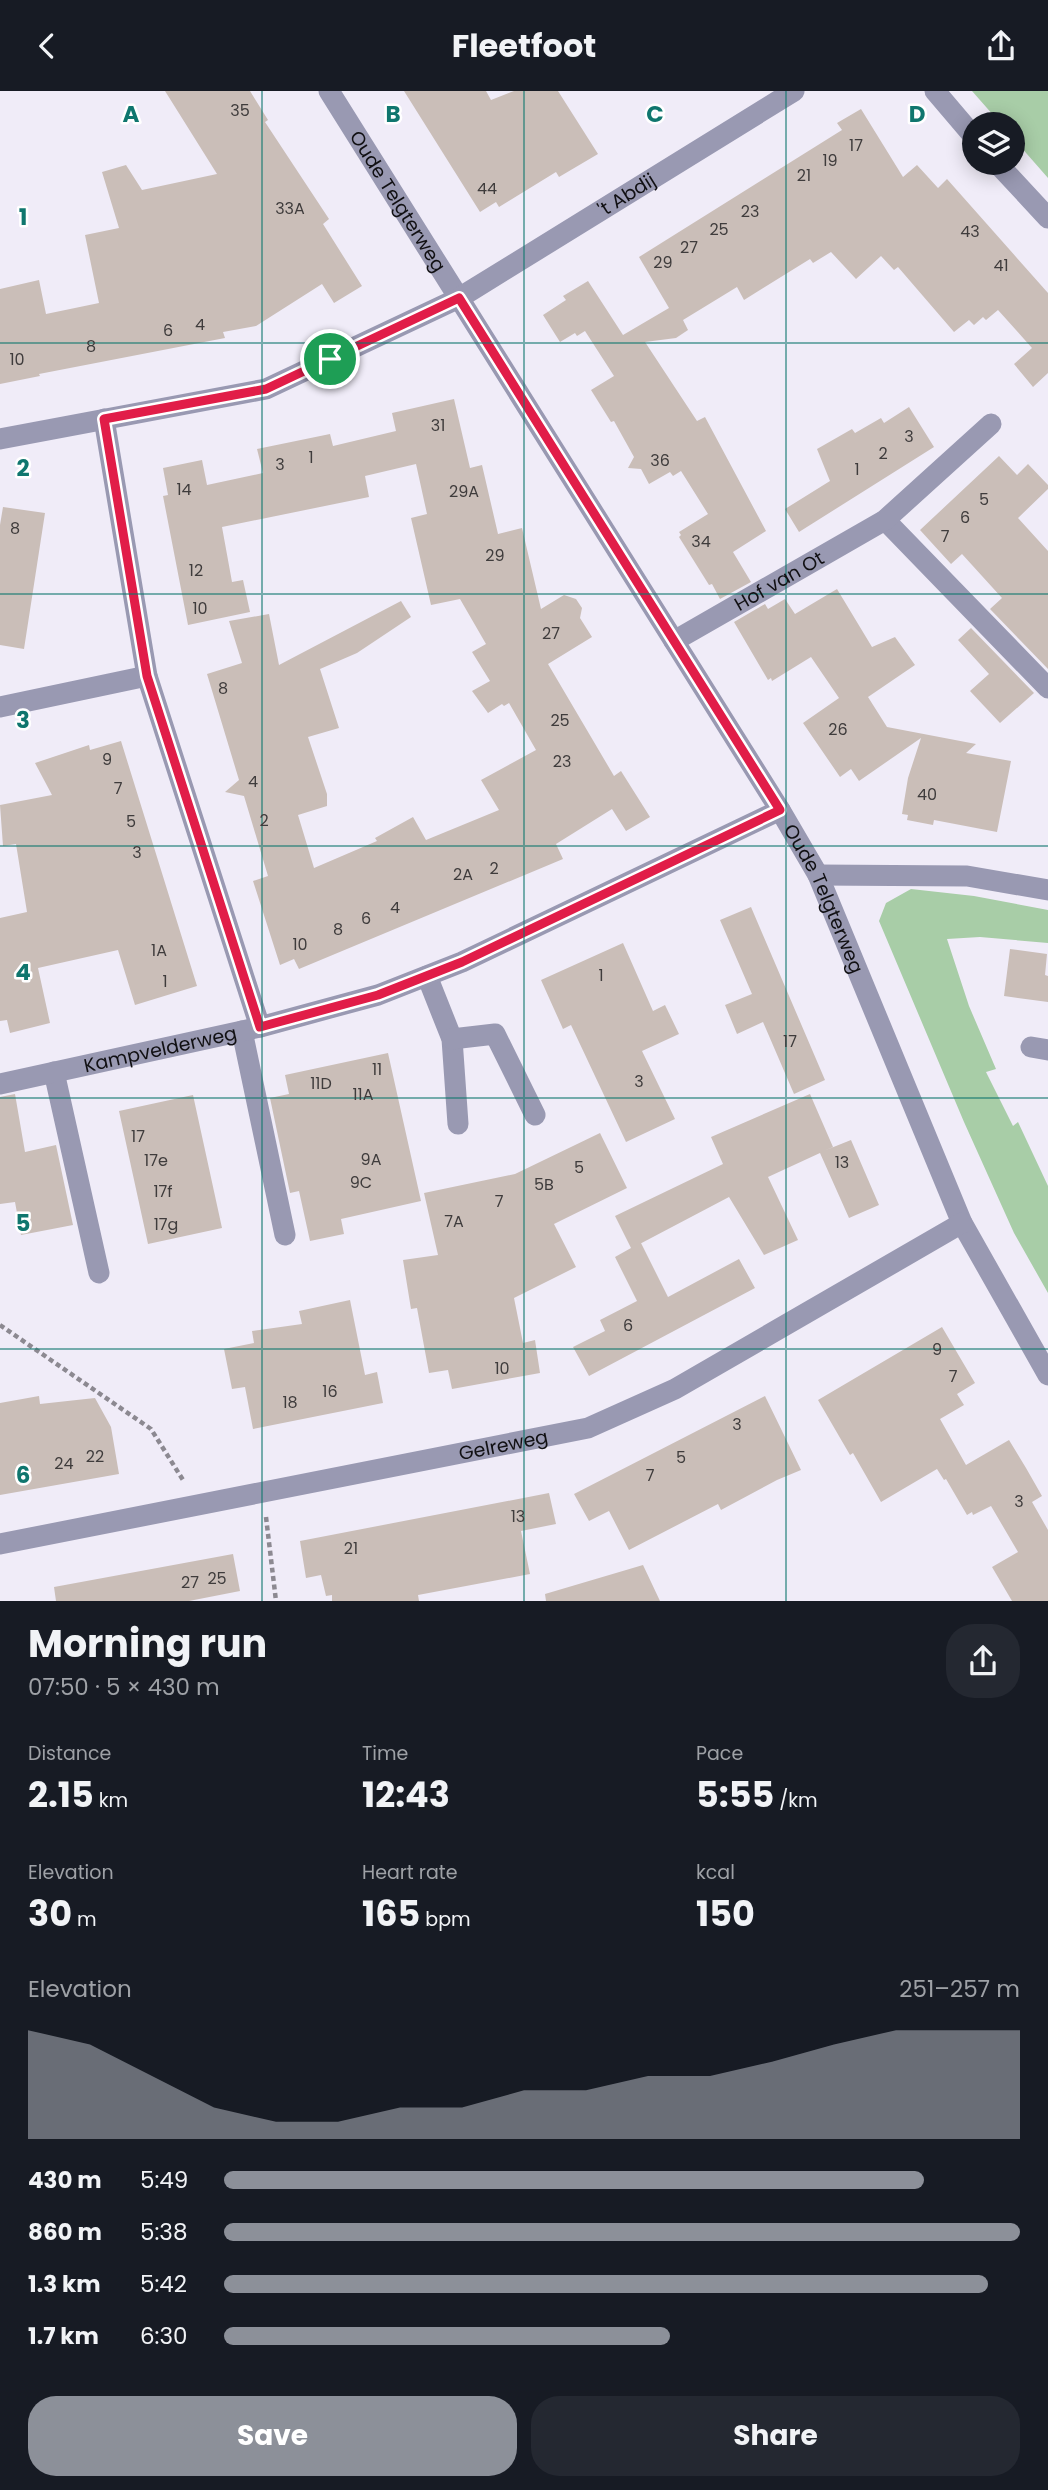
<!DOCTYPE html>
<html lang="en">
<head>
<meta charset="utf-8">
<style>
  :root { --surface:#171b24; --page:#242831; --text:#f1f3f6; --muted:#9ea1a6; --accent:#8c9099 }
  body { margin:0; font-family:Poppins,sans-serif; background:var(--page); color:var(--text); height:100vh; display:flex; flex-direction:column; font-size:26px; white-space:nowrap }
  * { box-sizing:border-box; margin:0 }
  p { font-size:23px; color:var(--muted) }
  .icon { flex:none; width:38px; height:38px; fill:none; stroke:currentColor; stroke-width:2; stroke-linecap:round; stroke-linejoin:round }
  .map { position:relative; height:1510px; overflow:hidden }
  .side { display:flex; flex-direction:column; background:var(--surface); flex:1 }
  .side>* { flex:none }
  .controls { position:absolute; left:962px; top:21px; display:grid; gap:14px }
  .controls a { display:grid; place-items:center; width:63px; height:63px; border-radius:50%; background:var(--surface); box-shadow:0 4px 18px #0003; font-size:35px }
  .pin { position:absolute; display:grid; place-items:center; width:60px; height:60px; color:#fff; margin:-30px; border:4px solid #fff; border-radius:50%; box-shadow:0 2px 7px #0007 }
  .round { display:grid; place-items:center; flex:none; width:74px; height:74px; border-radius:28px; background:var(--page) }
  .summary { display:flex; align-items:center; justify-content:space-between; height:119px; padding:0 28px }
  h1 { font-size:38px; font-weight:700; line-height:52px }
  .stats { display:grid; grid-template-columns:repeat(3,1fr); gap:10px; height:119px; padding:7px 28px }
  .stats div { display:grid; align-content:center }
  .stats b { font-size:35px; font-weight:700 }
  .stats small { font-size:19px; font-weight:400 }
  .stats p { font-size:19px }
  .chart { height:196px; padding:14px 28px }
  .chart p { display:flex; justify-content:space-between }
  .chart svg { width:100%; height:126px; margin-top:7px; fill:var(--accent); opacity:.7 }
  .action { display:flex; gap:14px; margin-top:auto; padding:14px 28px }
  .action a { flex:1; height:80px; border-radius:28px; background:var(--accent); color:#fff; font-size:28px; font-weight:700; line-height:80px; text-align:center }
  .action a+a { background:var(--page); color:var(--text) }
  ul { padding:0 28px; list-style:none; font-size:23px }
  li { display:grid; grid-template-columns:112px 84px 1fr; align-items:center; height:52px }
  li i { height:18px; border-radius:9px; background:var(--accent) }
  header { display:flex; justify-content:space-between; align-items:center; height:91px; padding:0 28px; background:var(--surface); font-size:32px; font-weight:700 }
  .map>svg:first-child { display:block }
  .green { fill:#a8cda7 }
  .building { fill:#cabeb8 }
  .lines { fill:none; stroke-linecap:round; stroke-linejoin:round }
  .path { stroke:#8c8991; stroke-width:4.5; stroke-dasharray:5 3.5; stroke-linecap:butt }
  .minor { stroke:#9999b2; stroke-width:21 }
  .route-casing { stroke:#fff; stroke-width:14 }
  .route { stroke:#e11d48; stroke-width:9 }
  .grid { fill:none; stroke:#0f766e; stroke-width:2; stroke-opacity:0.55 }
  .labels { text-anchor:middle; stroke-width:5; stroke-linejoin:round; paint-order:stroke }
  .number-label { font-size:16px; fill:#3f3c3c }
  .street-label { font-size:19px; fill:#111013; stroke:#fff }
  .grid-label { font-size:23px; text-anchor:middle; font-weight:bold; fill:#0f766e; stroke:#fff; stroke-width:5; stroke-linejoin:round; paint-order:stroke }
</style>
</head>
<body>
<header><svg class="icon" aria-label="back" viewBox="0 0 24 24"><path d="M15 5l-7 7 7 7"/></svg>Fleetfoot<svg class="icon" aria-label="share" viewBox="0 0 24 24"><path d="M12 15V3M7 8l5-5 5 5M5 13v7h14v-7"/></svg></header>
<div class="map">
<svg width="1048" height="1510" viewBox="0 0 1048 1510">
  <rect width="100%" height="100%" fill="#f0ecf8"/>
  <!-- green -->
  <path class="green" d="M972,0h76v87l-35,-40v-14h-12z
    M911,798l63,7 74,14v33l-68,-6 -33,2 22,67 27,63 -10,3 27,54 5,-4 30,64v107l-34,-60 -50,-111 -85,-201 7,-18z"/>
  <!-- building -->
  <path class="building" d="M165,0h85l18,29 -3,2 64,97 -6,5 39,62 -28,17 -12,-19 -66,42 -33,6 2,6 -186,36 1,2 -40,8v-95l39,-9 7,34 53,-11 -14,-68 34,-7 -17,-56 24,-7 16,25 75,-16z
    M404,0h82l5,9 23,-9h44l40,63 -39,23 -3,-5 -57,35 -3,-5 -16,10z
    M861,18l42,68 14,-12 21,23 9,-9 101,114v80l-15,14 -19,-23 18,-16 -34,-38 -12,10 -3,-3 -9,8 -5,-5 -15,12 -56,-65 -4,3 -13,-14 -25,23 -25,-27 -18,11 -3,-4 -66,41 -7,-13 -54,33 5,10 -12,8 -31,4 52,79 8,-4 61,114 -33,21 18,30 -31,17 -8,-15 -3,1 -30,-48 2,-2 -2,-3 29,-18 -27,-43 -8,5 -3,-4 -21,12 -8,-15 -13,-1 6,-11 -20,-36 -3,1 -20,-32 23,-14 -29,-45 -8,5 -2,-3 -15,9 -17,-27 23,-15 -3,-4 25,-15 35,54 46,-27 -30,-51 203,-127 -5,-7z
    M454,308l16,69 12,-3 16,69 24,-6 19,81 23,-14 12,4 6,9 -2,10 12,19 -44,27 66,112 7,-5 29,46 -24,14 -14,-22 -56,35 7,15 -264,110 -5,-10 -14,6 -27,-84 15,-5 -24,-80 -19,-4 14,-12 -32,-106 35,-11 -13,-42 40,-7 10,51 122,-64 10,16 -54,36 -37,16 19,59 -31,9 19,57v12l-29,9 16,53 63,-27 -2,-3 38,-21 13,23 73,-30 -18,-30 55,-30 -27,-47 -5,3 -2,-2 -14,9 -16,-22 18,-10 -18,-29 14,-8 -26,-45 -29,6 -20,-87 16,-4 -11,-50 -51,12 4,21 -147,30 10,55 11,-2 7,32 -62,13 -25,-129 5,-1 -5,-27 39,-8 5,25 56,-12 -6,-24 73,-15 3,12 63,-15 -4,-18z
    M909,316l25,40 -135,85 -14,-23 45,-28 -13,-32 35,-20 3,4 26,-15 3,5z
    M999,365l18,19 11,-11 20,21v4l-30,29 30,33v118l-58,-60 12,-11 -40,-44 -11,10 -31,-34z
    M3,416l42,6 -21,136 -24,-4v-120z
    M837,498l35,58 23,-10 20,28 -47,32 19,30 89,17 -10,9 45,8 -14,71 -63,-12 -1,5 -26,-5 1,-5 -6,-1 6,-36 13,-40 -62,43 -8,-12 -11,8 -37,-54 36,-25 -28,-41 -39,24 -1,-3 -3,2 -34,-58 31,-18 3,5 17,-10 10,15z
    M971,537l63,65 -34,30 -30,-32 19,-17 -31,-34z
    M121,650l76,245 -62,19 -17,-55 -80,18 12,55 -40,10 -3,-13 -7,1v-103l27,-6 -11,-68 -13,2 -3,-41 52,-10 -17,-32 54,-18 1,5z
    M751,816l74,173 -31,14 -31,-72 -26,12 -12,-29 27,-11 -32,-74z
    M623,852l30,68 12,-6 14,29 -37,17 33,68 -49,23 -55,-117 -8,4 -22,-49z
    M1010,858l37,5 -2,21 3,1v26l-44,-6z
    M388,962l33,148 -80,18 3,15 -34,7 -11,-50 -9,2 -20,-95 19,-4 -4,-19z
    M15,1003l10,58 31,-7 17,80 -52,10 -6,-33 -15,2v-107z
    M810,1003l23,53 -7,3 25,-10 28,65 -30,13 -29,-65 -52,24 30,63 -34,15 -35,-58 -95,50 7,-4 27,54 71,-38 16,29 -166,88 -16,-29 32,-16 -5,-11 37,-19 -22,-44 16,-9 -16,-32 108,-52 -12,-27z
    M193,1004l29,133 -74,16 -29,-133z
    M600,1042l27,55 -73,36 22,43 -62,31 9,45 12,-3 5,33 -88,16 -4,-19 -19,3 -12,-65 -6,1 -8,-49 35,-5 -14,-62 91,-19z
    M350,1209l15,75 12,-3 6,31 -130,26 -8,-42 -13,2 -8,-40 30,-6 -2,-12 50,-7 -3,-13z
    M942,1236l33,56 -18,11 7,11 -24,14 26,46 43,-25 17,28 16,28 -10,6 16,28v71h-36l-20,-34 26,-15 -27,-46 -18,9 -1,-3 -5,3 -21,-36 -2,1 -7,-11 -56,33 -28,-49 -3,2 -32,-55z
    M39,1305l1,8 55,-6 16,29 8,47 -119,21v-92z
    M765,1305l36,74 -24,10 -56,30 -3,-6 -89,46 -20,-39 -20,10 -15,-27z
    M549,1402l7,31 -35,7 9,43 -112,21 1,6h-87v-6l-6,1 -5,-21 -15,3 -6,-37z
    M233,1463l7,37 -51,10h-133l-2,-14z
    M643,1474l17,36h-114l-1,-7z"/>
  <g class="lines">
    <!-- path -->
    <path class="path" d="M0,1234l151,104 32,51
      M266,1426l10,84"/>
    <!-- minor -->
    <g class="minor">
      <path id="s1" d="M329,0l451,719 38,65 144,348 86,152"/>
      <path d="M935,0l40,47"/>
      <path d="M997,72l51,55"/>
      <path d="M104,328l43,257 113,351"/>
      <path id="s2" d="M0,348l266,-50 193,-91 335,-207"/>
      <path d="M885,429l163,168"/>
      <path id="s3" d="M674,550l211,-121 106,-96"/>
      <path d="M0,616l147,-31"/>
      <path d="M818,784l149,1 81,14"/>
      <path d="M427,885l25,63 6,85"/>
      <path d="M242,940l43,204"/>
      <path d="M452,948l43,-5 40,81"/>
      <path d="M1031,956l17,3"/>
      <path d="M54,981l45,201"/>
      <path id="s4" d="M0,993l260,-57 118,-32 84,-33 318,-152"/>
      <path id="s5" d="M0,1453l588,-116 87,-39 287,-166"/>
    </g>
  </g>
  <g class="lines">
    <defs>
      <path id="route" d="M459,207l321,512 -318,152 -84,33 -118,32 -113,-351 -43,-257 162,-30z"/>
    </defs>
    <!-- route casing -->
    <use href="#route" class="route-casing"/>
    <!-- route -->
    <use href="#route" class="route"/>
  </g>
  <!-- grid -->
  <path class="grid" d="M262,0v1510M524,0v1510M786,0v1510M0,252h1048M0,503h1048M0,755h1048M0,1007h1048M0,1258h1048"/>
  <g class="labels">
    <!-- number labels -->
    <g class="number-label">
      <text x="240" y="25">35</text>
      <text x="856" y="60">17</text>
      <text x="830" y="75">19</text>
      <text x="804" y="90">21</text>
      <text x="487" y="103">44</text>
      <text x="290" y="123">33A</text>
      <text x="750" y="126">23</text>
      <text x="719" y="144">25</text>
      <text x="970" y="146">43</text>
      <text x="689" y="162">27</text>
      <text x="663" y="177">29</text>
      <text x="1001" y="180">41</text>
      <text x="200" y="239">4</text>
      <text x="168" y="245">6</text>
      <text x="91" y="261">8</text>
      <text x="17" y="274">10</text>
      <text x="438" y="340">31</text>
      <text x="909" y="351">3</text>
      <text x="883" y="368">2</text>
      <text x="311" y="372">1</text>
      <text x="660" y="375">36</text>
      <text x="280" y="379">3</text>
      <text x="857" y="384">1</text>
      <text x="184" y="404">14</text>
      <text x="464" y="406">29A</text>
      <text x="984" y="414">5</text>
      <text x="965" y="432">6</text>
      <text x="15" y="443">8</text>
      <text x="945" y="451">7</text>
      <text x="701" y="456">34</text>
      <text x="495" y="470">29</text>
      <text x="196" y="485">12</text>
      <text x="200" y="523">10</text>
      <text x="551" y="548">27</text>
      <text x="223" y="603">8</text>
      <text x="560" y="635">25</text>
      <text x="838" y="644">26</text>
      <text x="107" y="674">9</text>
      <text x="562" y="676">23</text>
      <text x="253" y="696">4</text>
      <text x="118" y="703">7</text>
      <text x="927" y="709">40</text>
      <text x="264" y="735">2</text>
      <text x="131" y="736">5</text>
      <text x="137" y="767">3</text>
      <text x="494" y="783">2</text>
      <text x="463" y="789">2A</text>
      <text x="395" y="822">4</text>
      <text x="366" y="833">6</text>
      <text x="338" y="844">8</text>
      <text x="300" y="859">10</text>
      <text x="159" y="865">1A</text>
      <text x="601" y="890">1</text>
      <text x="165" y="896">1</text>
      <text x="790" y="956">17</text>
      <text x="377" y="984">11</text>
      <text x="639" y="996">3</text>
      <text x="321" y="998">11D</text>
      <text x="363" y="1009">11A</text>
      <text x="138" y="1051">17</text>
      <text x="371" y="1074">9A</text>
      <text x="156" y="1075">17e</text>
      <text x="842" y="1077">13</text>
      <text x="579" y="1082">5</text>
      <text x="361" y="1097">9C</text>
      <text x="544" y="1099">5B</text>
      <text x="163" y="1106">17f</text>
      <text x="499" y="1116">7</text>
      <text x="454" y="1136">7A</text>
      <text x="166" y="1139">17g</text>
      <text x="628" y="1240">6</text>
      <text x="937" y="1264">9</text>
      <text x="502" y="1283">10</text>
      <text x="953" y="1291">7</text>
      <text x="330" y="1306">16</text>
      <text x="290" y="1317">18</text>
      <text x="737" y="1339">3</text>
      <text x="95" y="1371">22</text>
      <text x="681" y="1372">5</text>
      <text x="64" y="1378">24</text>
      <text x="650" y="1390">7</text>
      <text x="1019" y="1416">3</text>
      <text x="518" y="1431">13</text>
      <text x="351" y="1463">21</text>
      <text x="217" y="1493">25</text>
      <text x="190" y="1497">27</text>
    </g>
    <!-- street labels -->
    <g class="street-label">
      <text dy="7" stroke="none"><textPath href="#s2" startOffset="681">'t Abdij</textPath></text>
      <text dy="7" stroke="none"><textPath href="#s1" startOffset="130">Oude Telgterweg</textPath></text>
      <text dy="7" stroke="none"><textPath href="#s3" startOffset="121">Hof van Ot</textPath></text>
      <text dy="7" stroke="none"><textPath href="#s1" startOffset="948">Oude Telgterweg</textPath></text>
      <text dy="7" stroke="none"><textPath href="#s4" startOffset="164">Kampvelderweg</textPath></text>
      <text dy="7" stroke="none"><textPath href="#s5" startOffset="513">Gelreweg</textPath></text>
    </g>
  </g>
  <g class="grid-label">
    <text x="131" y="31">A</text>
    <text x="393" y="31">B</text>
    <text x="655" y="31">C</text>
    <text x="917" y="31">D</text>
    <text x="23" y="134">1</text>
    <text x="23" y="385">2</text>
    <text x="23" y="637">3</text>
    <text x="23" y="889">4</text>
    <text x="23" y="1140">5</text>
    <text x="23" y="1392">6</text>
  </g>
</svg>
<div class="controls">
<a><svg class="icon" aria-label="layers" viewBox="0 0 24 24"><path d="M12 4l9 5-9 5-9-5zM3 14l9 5 9-5"/></svg></a>
</div>
<div class="pin" style="left:330px;top:268px;background:#1e9e55"><svg class="icon" aria-label="arrive" viewBox="0 0 24 24"><path d="M6 21V4h12l-3 4 3 4H6"/></svg></div>
</div>
<section class="side">
<div class="summary"><div><h1>Morning run</h1><p>07:50 · 5 × 430 m</p></div><a class="round"><svg class="icon" aria-label="share" viewBox="0 0 24 24"><path d="M12 15V3M7 8l5-5 5 5M5 13v7h14v-7"/></svg></a></div>
<div class="stats">
<div><p>Distance</p><b>2.15<small> km</small></b></div>
<div><p>Time</p><b>12:43</b></div>
<div><p>Pace</p><b>5:55<small> /km</small></b></div>
</div>
<div class="stats">
<div><p>Elevation</p><b>30<small> m</small></b></div>
<div><p>Heart rate</p><b>165<small> bpm</small></b></div>
<div><p>kcal</p><b>150</b></div>
</div>
<div class="chart"><p><span>Elevation</span>251–257 m</p>
<svg viewBox="0 0 160 44" preserveAspectRatio="none"><path d="M0 44V6L10 11L20 22L30 33L40 38L50 38L60 33L70 33L80 27L90 27L100 22L110 22L120 17L130 11L140 6L150 6L160 6V44z"/></svg>
</div>
<ul>
<li><b>430 m</b>5:49<i style="width:88%"></i></li>
<li><b>860 m</b>5:38<i style="width:100%"></i></li>
<li><b>1.3 km</b>5:42<i style="width:96%"></i></li>
<li><b>1.7 km</b>6:30<i style="width:56%"></i></li>
</ul>
<div class="action"><a>Save</a><a>Share</a></div>
</section>
</body>
</html>
